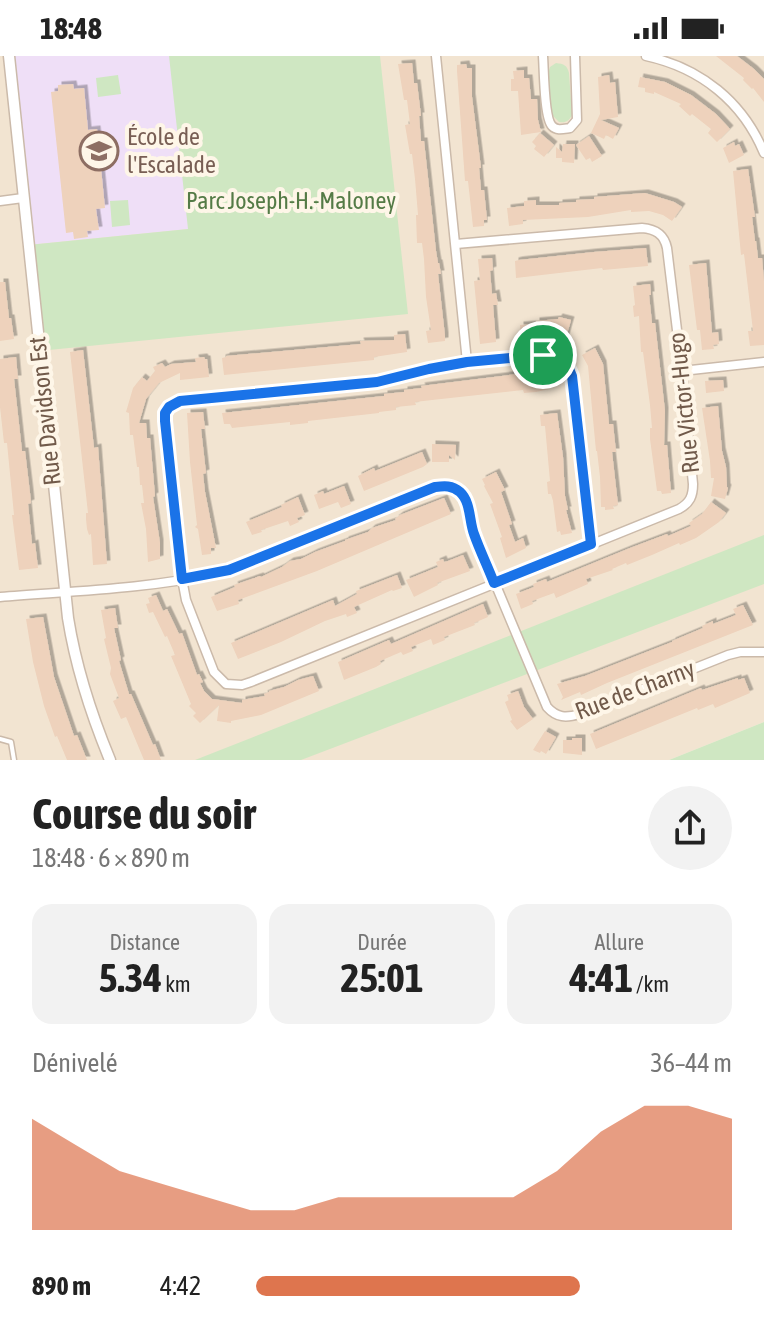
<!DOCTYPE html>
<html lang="fr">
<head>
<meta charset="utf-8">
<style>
  :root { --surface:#fff; --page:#f2f2f2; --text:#222; --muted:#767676; --accent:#de754e }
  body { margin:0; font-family:"Asap Condensed",sans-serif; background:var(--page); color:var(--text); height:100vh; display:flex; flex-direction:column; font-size:30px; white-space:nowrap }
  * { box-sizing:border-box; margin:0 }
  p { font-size:26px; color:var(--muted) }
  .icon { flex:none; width:44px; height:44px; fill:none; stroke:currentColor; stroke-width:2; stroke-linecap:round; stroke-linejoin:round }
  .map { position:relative; height:704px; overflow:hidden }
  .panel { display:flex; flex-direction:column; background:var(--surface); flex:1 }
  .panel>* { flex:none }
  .pin { position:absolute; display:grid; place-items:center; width:68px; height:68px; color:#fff; margin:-34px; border:4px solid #fff; border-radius:50%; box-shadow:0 2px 8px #0007 }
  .round { display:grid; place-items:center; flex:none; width:84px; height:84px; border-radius:42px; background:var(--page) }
  .head { display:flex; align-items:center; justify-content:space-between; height:136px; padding:0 32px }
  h1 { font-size:44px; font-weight:700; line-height:60px }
  .stats { display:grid; grid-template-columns:repeat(3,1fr); gap:12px; height:136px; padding:8px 32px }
  .stats div { display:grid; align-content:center; border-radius:20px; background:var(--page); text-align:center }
  .stats b { font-size:40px; font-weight:700 }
  .stats small { font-size:22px; font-weight:400 }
  .stats p { font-size:22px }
  .chart { height:224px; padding:16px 32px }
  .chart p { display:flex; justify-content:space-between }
  .chart svg { width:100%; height:144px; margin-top:8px; fill:var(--accent); opacity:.7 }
  ul { padding:0 32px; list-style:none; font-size:26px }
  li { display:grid; grid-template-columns:128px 96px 1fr; align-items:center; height:60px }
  li i { height:20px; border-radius:10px; background:var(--accent) }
  .status { display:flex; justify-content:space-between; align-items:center; height:56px; padding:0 40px; background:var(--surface); direction:ltr }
  .status svg { height:22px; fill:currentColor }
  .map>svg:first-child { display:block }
  .residential { fill:#f2e4d1 }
  .education { fill:#efdff7 }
  .green { fill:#cfe7c2 }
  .building { fill:#eed2bc; filter:url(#shadow) }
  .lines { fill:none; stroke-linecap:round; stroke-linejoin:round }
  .service-casing { stroke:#cbbaaa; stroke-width:7 }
  .minor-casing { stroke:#cbbaaa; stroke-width:11 }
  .tertiary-casing { stroke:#cbbaaa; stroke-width:13 }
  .service { stroke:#fff; stroke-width:4 }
  .minor { stroke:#fff; stroke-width:8 }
  .tertiary { stroke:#fff; stroke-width:10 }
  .route-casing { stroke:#fff; stroke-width:16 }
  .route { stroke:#1a73e8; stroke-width:10 }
  .labels { text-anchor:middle; stroke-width:8; stroke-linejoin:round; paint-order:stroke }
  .education-label { font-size:24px; fill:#785e54; stroke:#fef6e8; text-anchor:start }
  .park-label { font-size:24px; fill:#547b46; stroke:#fef6e8 }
  .street-label { font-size:24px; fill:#715a4a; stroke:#fef6e8 }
</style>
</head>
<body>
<div class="status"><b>18:48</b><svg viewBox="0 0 49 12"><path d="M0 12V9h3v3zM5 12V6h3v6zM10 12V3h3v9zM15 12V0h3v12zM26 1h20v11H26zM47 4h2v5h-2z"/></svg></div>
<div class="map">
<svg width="764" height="704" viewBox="0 0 764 704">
  <defs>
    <filter id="shadow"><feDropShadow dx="3.5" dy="-3.5" stdDeviation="0" flood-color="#0004"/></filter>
  </defs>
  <rect width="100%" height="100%" fill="#fbf2e2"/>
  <!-- residential -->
  <path class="residential" d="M0,0h764v666l-95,38h-669z"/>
  <!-- education -->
  <path class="education" d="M9,0h161l19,173 -161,16z"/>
  <!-- green -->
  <path class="green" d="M169,0h211l28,258 -369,37 -11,-106 160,-16z
    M556,7c8,1 11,2 13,10l3,42c-3,6 -6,8 -13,7l-8,-8 -3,-40 2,-7z
    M118,19l3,19 -23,3 -2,-19z
    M128,144l2,25 -18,2 -2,-26z
    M764,479v49l-463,176h-106z
    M764,666v38h-95z"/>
  <!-- building -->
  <path class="building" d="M716,0h21l17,13 10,10v23l-11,-14 -1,1 -9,-9 1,-2z
    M412,7l2,20h3l4,33h-2l2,25h3l12,110 2,12h1l2,11h-3l7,62v5l-17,2 -2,-12 5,-1 -5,-33 -2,-38 -2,-16h-5l-1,-28h2l-3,-36 -3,-25h-2l-5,-29 5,-1 -3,-24h-3l-6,-36z
    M466,8l1,4h5v29l9,71h-2l2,22h3l3,30h-3v6l-11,1 -5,-46h-3l-8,-110v-6z
    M524,14v8h5l2,21h6l1,21 3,12 -20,3 -3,-44h-7v-12h3l-1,-8z
    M609,19l1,8 5,-1 3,35 -17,3 18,8 -6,11 -7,-4 -2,4 -13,-6 9,-19 -2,-37z
    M640,21l25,5 26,13 25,19 14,15 -13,13 -9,-9 3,-4 -19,-15 -2,2 -11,-10 2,-2 -27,-12v2l-9,-2v-4l-7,-1z
    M73,28l1,5 10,-1 4,42 9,-1 8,79 -9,1 3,21 -12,1 1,6 -14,2 -1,-7 -7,1 -15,-141 7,-1v-6z
    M540,77l14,12 -10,12 -10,-8 2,-3 -4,-4z
    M589,80l13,20 -10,6 -2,-4 -4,2 -10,-15z
    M734,86l1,4 4,-2 5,11 -15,8 -6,-15z
    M563,88h12l-1,19 -12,-1v-4h-6v-11l6,5z
    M748,113l7,48h-3l3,24h1l2,17h4l2,23v64l-14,1 -2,-15h5l-9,-77 -3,1 -8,-84z
    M645,137l29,9 8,5 -10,14 -9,-6 -14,-4 -18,1v-2l-43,7 -65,3v4l-14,2 -2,-18 17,-2v-5l12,-1v5h23v-2l17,-1v-2l18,-1v-2z
    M646,192l2,18 -45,4 -1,-2 -86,10 -1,-17 4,-1 75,-8z
    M492,202l1,12 -3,1 2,23 4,-1 2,12h-5l3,37 -16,2 -6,-63 6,-1 -2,-21z
    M706,207l6,70 6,-1 1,12 -6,1 1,4 -12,1 -2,-20h-3l-8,-65z
    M0,226h5l4,36h2l3,21 -14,2z
    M650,228l1,11h-2l3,28h3l10,88 -1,34h3l4,48 -9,1 -1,-3h-4l-7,-52v-11h2l-2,-23 -7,-53h-2l-2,-36 -5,1 -1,-11 2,-1 -2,-19z
    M559,261l12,3 -6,21 -22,-6v3l-22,3 -1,-16 16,-1v-3l22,-2z
    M405,278l2,18 -33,5v3l-150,15 -2,-17 4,-1v-1l135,-12 -1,-3 34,-1v-5z
    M595,292l8,16 6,60h4l3,28h-4l6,53 -5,1 1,3 -9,1v-3h-4l-1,-30 -3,-26h-1l-8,-85 -6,-11z
    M83,294l11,98 4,-1 9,117 -14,1 -2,-31 -2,1 -2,-6 -1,-10v-6h2l-18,-161z
    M16,301l2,22h-4l8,72h3l5,42 1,10 -3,1 4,40 3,-1 3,25 -19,2 -7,-55h2l-4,-41 -3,-31h-3l-4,-36v-48z
    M204,301l1,2h2l2,18 -29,3v-7l-21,10 -13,16 -7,24h7l1,15h3l5,58 -2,1 7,46v16l-12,3 -2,-33 -5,-26h3l-2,-18h-2l-1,-18h-2l-4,-32h-3l-1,-22 -3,-1 7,-24 9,-11 5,4 8,-10 -2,-4 9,-4 3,4 6,-3 25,-2 -1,-4z
    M533,316l1,2 22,-2 1,11 -8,1 1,5 -14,3 -12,1 -1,-3 -91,10 -17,2 1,3 -20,2v3l-17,2v1l-71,8v2l-18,2v-3l-58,6 -2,-4h-6l-2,-11 162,-17v-2l20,-2v-2l18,-2 -1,-2z
    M723,324l1,11 -18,2 -1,-12z
    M718,350l4,45 4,16 1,20 1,1 -3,11 -14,-3 3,-18h-3l-1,-17 -8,-53z
    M203,356l2,17h-4l5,44 -3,1 2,18 11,56h-5v6l-9,1 -4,-26 -3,-2 2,-2 -7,-63 -3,-49z
    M557,357l6,44 2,39 3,14h-2l6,23 -11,2 -1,-4 -3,1 -4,-31 -2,-7h-3l-1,-12 3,-1 -5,-55h-4l-1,-11z
    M432,388l24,1 -1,15 -6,-5v7h-17z
    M422,396l5,12 -4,3 -59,24 -6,-15 16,-8 1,3z
    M496,416l9,18 -4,2 11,32 -3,1 6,17 8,-4 3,10 -20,10 -6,-20 2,-1 -12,-33 3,-1 -9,-17 1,-1 -3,-6z
    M344,430l7,18 -10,4 -3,-6 -19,7 -5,-14 9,-4 1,3z
    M298,441l7,18 -8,3 2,4 -9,4 -2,-5 -27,9 1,2 -10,3 -6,-13 36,-15 -1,-2z
    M444,442l7,16 -134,57 -79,29 1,4 -22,7 -6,-14 24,-10 -1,-2 26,-9 1,1 21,-10 8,-6 11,-2 14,-7 30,-11v-1l23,-8 4,-4 24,-8 -1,-1 5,-4z
    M711,446l15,11 -7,9 -23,16 -16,7 -1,-2 -27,12 -25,10 -1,-2 -14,6 1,1 -27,9 2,5 -32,14 -2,-5 -22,8 1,3 -12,5 -5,-15 18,-7 -1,-3 13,-5 1,3 83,-34 37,-14 1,2 23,-10 -2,-3 13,-9z
    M463,499l7,16 -33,12 1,2 -24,12 -8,-17 32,-13 -2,-5 7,-3 1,3 4,-1z
    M397,519l5,13 -9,3 -1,-1 -38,17 3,6 -10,4 -1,-3 -21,7 -44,21 -43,17 -7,-16 102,-43 2,6 22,-12 -1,-3z
    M156,539l7,16 4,-2 12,25 3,-1 15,42 2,-1 4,8 -3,1 4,8 8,8 30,4v-3l23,-4 -1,-2 5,-2v-1l15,-4 14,-7 15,-4 6,15 -58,24 -30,6v2l-14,-2 2,-16 -19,18 -7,-7 3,-3 -7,-7 2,-2 -20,-48 4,-1 -8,-19 -2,1 -12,-25 -4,1 -3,-9 4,-1 -2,-5z
    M483,548l5,13 -14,6 1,2 -31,12 1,3 -12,5 -2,-6 -20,8 2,4 -10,4 -2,-3 -21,9 1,3 -5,3 -32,13 -6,-18 51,-22 2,4z
    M743,549l10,20 -146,58 -26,12 -1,-3 -19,8 2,-3 -6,-13 28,-8 87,-34v-1l31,-13 -1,-2 11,-5v3l23,-9 -3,-6z
    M115,552l3,20h-4l7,32 -2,1 10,33h2l22,51 2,-1 6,16h-17l-18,-43 -5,2 -8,-18 6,-3 -9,-24 1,-6 -7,-29 2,-1 -5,-28z
    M43,561l11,60 20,59 3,-1 10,25h-20l-10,-24 -2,1 -11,-31 -11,-44 -7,-43z
    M738,622v2l6,-2 6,15 -35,15 -2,-4 -15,6 -1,-2 -101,41 -6,-15 111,-46 1,2z
    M518,635l6,16 9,12 -16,11 -7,-9 2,-1 -7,-18 4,-2 -2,-5z
    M545,675l11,6 -10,17 -5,-3 -1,2 -7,-3z
    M572,682h10v17l-19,-2v-13h9z"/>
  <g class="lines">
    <defs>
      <path id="service" d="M0,683l11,3 3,18"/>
      <path id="minor" d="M436,0l31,306
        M543,0c1,13 1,62 9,70 5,5 11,3 18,2l7,-8 -2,-64
        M646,0c55,12 97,46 118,97
        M0,145l23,-3
        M456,188l186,-16c13,1 22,6 25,20l15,123 11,113c0,12 -3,19 -14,25l-428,173 -9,3 -16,-1 -12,-12 -28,-72 -4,-21 -17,-158c0,-11 5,-16 15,-20l197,-19 52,-13 38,-7 76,-7 8,1 12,5 4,4 5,11 19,168
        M682,315l82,-9
        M0,541c73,-6 147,-8 219,-24l216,-86c34,-6 32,22 39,46l73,174c10,11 19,11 33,7l148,-59 12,-3h24"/>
      <path id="tertiary" d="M9,0l59,562c8,50 23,96 42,142"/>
    </defs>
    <!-- service casing -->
    <use href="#service" class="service-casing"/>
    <!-- minor casing -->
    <use href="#minor" class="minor-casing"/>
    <!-- tertiary casing -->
    <use href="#tertiary" class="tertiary-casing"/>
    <!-- service -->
    <use href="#service" class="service"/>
    <!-- minor -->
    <use href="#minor" class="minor"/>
    <!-- tertiary -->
    <use href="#tertiary" class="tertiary"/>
  </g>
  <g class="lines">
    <defs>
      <path id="route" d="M543,299c15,1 24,6 29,21l19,168 -97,39c-6,-16 -14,-32 -20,-49 -5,-13 -3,-32 -14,-42 -8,-7 -16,-6 -25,-5l-206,83 -47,9 -17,-158v-8l4,-6 11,-6 197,-19 52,-13 38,-7z"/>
    </defs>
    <!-- route casing -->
    <use href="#route" class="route-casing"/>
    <!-- route -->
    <use href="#route" class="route"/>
  </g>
  <!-- icons -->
  <defs>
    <symbol id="school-ring" viewBox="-11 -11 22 22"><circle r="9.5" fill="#fef6e8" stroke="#8d6e63" stroke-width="1.5"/><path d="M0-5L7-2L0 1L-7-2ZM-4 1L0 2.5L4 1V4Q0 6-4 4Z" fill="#8d6e63"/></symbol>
  </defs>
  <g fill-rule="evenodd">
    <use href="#school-ring" x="77" y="73" width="44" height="44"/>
  </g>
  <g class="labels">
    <!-- education labels -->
    <g class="education-label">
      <text x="127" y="89">École de<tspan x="127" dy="28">l'Escalade</tspan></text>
    </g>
    <!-- park labels -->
    <g class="park-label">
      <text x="291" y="153">Parc Joseph-H.-Maloney</text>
    </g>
    <!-- street labels -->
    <g class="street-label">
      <text transform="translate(684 347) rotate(-96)" y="8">Rue Victor-Hugo</text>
      <text transform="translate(45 355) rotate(-96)" y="8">Rue Davidson Est</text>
      <text transform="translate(635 634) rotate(-21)" y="8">Rue de Charny</text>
    </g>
  </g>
</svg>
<div class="pin" style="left:543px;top:299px;background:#1e9e55"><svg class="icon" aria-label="arrive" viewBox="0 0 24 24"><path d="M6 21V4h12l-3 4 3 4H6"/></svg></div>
</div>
<section class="panel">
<div class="head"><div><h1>Course du soir</h1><p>18:48 · 6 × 890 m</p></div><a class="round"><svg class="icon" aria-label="share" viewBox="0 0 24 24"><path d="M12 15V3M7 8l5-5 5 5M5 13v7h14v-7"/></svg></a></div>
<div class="stats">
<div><p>Distance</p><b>5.34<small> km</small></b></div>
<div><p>Durée</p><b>25:01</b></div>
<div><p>Allure</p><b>4:41<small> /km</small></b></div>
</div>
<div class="chart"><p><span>Dénivelé</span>36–44 m</p>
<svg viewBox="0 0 160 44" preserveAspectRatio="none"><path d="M0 44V10L10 18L20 26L30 30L40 34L50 38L60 38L70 34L80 34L90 34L100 34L110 34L120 26L130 14L140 6L150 6L160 10V44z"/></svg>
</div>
<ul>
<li><b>890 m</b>4:42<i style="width:68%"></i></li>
</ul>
</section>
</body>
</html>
